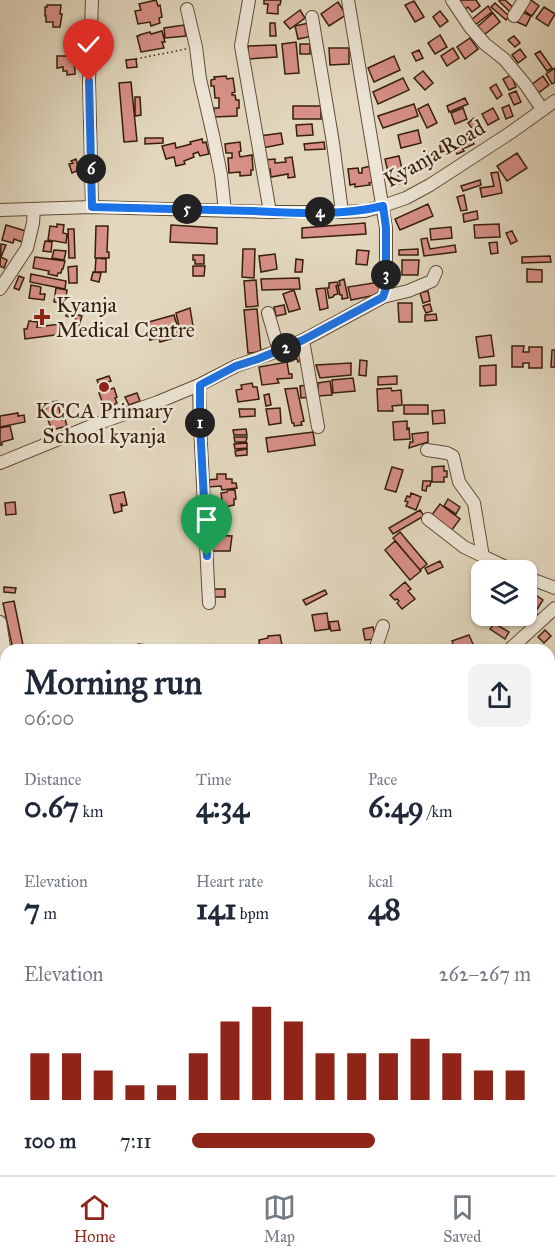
<!DOCTYPE html>
<html lang="en">
<head>
<meta charset="utf-8">
<style>
  :root { --surface:#fff; --page:#f2f2f3; --text:#1f2937; --muted:#747a83; --line:#e0e1e3; --accent:#8f2418 }
  body { margin:0; font-family:"IM FELL Great Primer",serif; background:var(--page); color:var(--text); height:100vh; display:flex; flex-direction:column; font-size:22px; white-space:nowrap }
  * { box-sizing:border-box; margin:0 }
  p { font-size:20px; color:var(--muted) }
  .icon { flex:none; width:33px; height:33px; fill:none; stroke:currentColor; stroke-width:2; stroke-linecap:round; stroke-linejoin:round }
  .map { position:relative; flex:1; overflow:hidden }
  .panel { position:absolute; left:0px; top:644px; width:555px; height:532px; display:flex; flex-direction:column; background:var(--surface); border-radius:18px 18px 0 0; box-shadow:0 2px 4px #0004 }
  .panel>* { flex:none }
  .tools { position:absolute; left:471px; top:560px; display:grid; gap:12px }
  .tools a { display:grid; place-items:center; width:66px; height:66px; border-radius:12px; background:var(--surface); box-shadow:0 2px 4px #0004; font-size:30px }
  .pin { position:absolute; display:grid; place-items:center; width:51px; height:51px; color:#fff; margin:-62px -26px; border-radius:50% 50% 50% 0; rotate:-45deg; box-shadow:0 0 6px #0007 }
  .pin .icon { rotate:45deg }
  .km { position:absolute; width:30px; height:30px; margin:-15px; border-radius:50%; background:#222; color:#fff; font-size:16px; line-height:30px; text-align:center }
  .round { display:grid; place-items:center; flex:none; width:63px; height:63px; border-radius:12px; background:var(--page) }
  .head { display:flex; align-items:center; justify-content:space-between; height:102px; padding:0 24px }
  h1 { font-size:33px; font-weight:800; line-height:45px }
  .stats { display:grid; grid-template-columns:repeat(3,1fr); gap:9px; height:102px; padding:6px 24px }
  .stats div { display:grid; align-content:center }
  .stats b { font-size:30px; font-weight:800 }
  .stats small { font-size:16px; font-weight:400 }
  .stats p { font-size:16px }
  .chart { height:168px; padding:12px 24px }
  .chart p { display:flex; justify-content:space-between }
  .chart svg { width:100%; height:108px; margin-top:6px; stroke:var(--accent); stroke-width:6 }
  ul { padding:0 24px; list-style:none; font-size:20px }
  li { display:grid; grid-template-columns:96px 72px 1fr; align-items:center; height:45px }
  li i { height:15px; border-radius:8px; background:var(--accent) }
  .dock { display:flex; justify-content:space-around; align-items:center; height:84px; border-top:2px solid var(--line); background:var(--surface); font-size:16px; color:var(--muted) }
  .dock a { display:grid; justify-items:center; gap:3px }
  .dock .current { color:var(--accent) }
  .map>svg:first-child { display:block }
  .building { fill:#d79087; stroke:#371f0b; stroke-width:1.5 }
  .lines { fill:none; stroke-linecap:round; stroke-linejoin:round }
  .minor-casing { stroke:#624d38; stroke-width:14 }
  .path { stroke:#371f0b; stroke-width:1.5; stroke-dasharray:1.5 3; stroke-linecap:butt }
  .minor { stroke:#ece5d5; stroke-width:12 }
  .route-casing { stroke:#fff; stroke-width:12 }
  .route { stroke:#1a73e8; stroke-width:8 }
  .poi-dot { fill:#8f2418; stroke:#ece5d5; stroke-width:2 }
  .labels { text-anchor:middle; stroke-width:5; stroke-linejoin:round; paint-order:stroke }
  .street-label { font-size:22px; fill:#371f0b; stroke:#ece5d5 }
  .poi-label { font-size:22px; fill:#371f0b; stroke:#ece5d5; text-anchor:start }
</style>
</head>
<body>
<div class="map">
<svg width="555" height="1175" viewBox="0 0 555 1175">
  <rect width="100%" height="100%" fill="#e2d7be"/>
  <filter id="stains"><feTurbulence type="fractalNoise" baseFrequency=".00333" numOctaves="4"/><feColorMatrix values="0 0 0 0 .2 0 0 0 0 .09 0 0 0 0 .02 0 0 0 .5 -.17"/></filter>
  <radialGradient id="worn" r=".72"><stop offset=".6" stop-color="#630" stop-opacity="0"/><stop offset="1" stop-color="#630" stop-opacity=".3"/></radialGradient>
  <!-- building -->
  <path class="building" d="M156,0l2,6 2,-1 2,12 -3,1 1,5 -9,3 -1,-4 -12,2 -3,-13 6,-1 -2,-6z
    M264,0h17l-1,5h-2v9l-11,-1 1,-9h-4z
    M462,0h14l4,6 -8,6 -4,-5 -4,3 -6,-7z
    M500,0h5l11,10 -4,4 -13,-13z
    M529,0h2l8,6 -7,10 -10,-7z
    M414,1l10,16 -9,5 -10,-17z
    M338,2l8,13 -17,11 -8,-12z
    M495,3l14,13 -3,4 -15,-13z
    M47,5h14l-1,9h2l-2,13h-7v-5h-7v-6h-1v-9h2z
    M488,6l4,6 -17,13 -4,-5z
    M544,7l11,7 -7,12 -12,-8z
    M300,10l5,8 -15,11 -6,-7z
    M440,11l8,10 -8,6 -7,-10z
    M522,12l9,4 -5,10 -9,-4z
    M493,13l7,9 -16,13 -7,-8z
    M270,23h5l1,13h-6z
    M309,23l4,13 -15,3 -3,-13z
    M184,25l2,11 -21,2 -1,-10z
    M162,31l3,11h-3l2,6 -23,4 -4,-16h2v-1l11,-3 1,2z
    M440,35l7,12 -12,7 -7,-11z
    M514,36l6,7 -5,4 -7,-7z
    M470,38l8,11 -13,10 -8,-12z
    M296,42l3,31 -14,1 -3,-30z
    M300,44h10v10h-10z
    M276,45l1,12 -29,2v-13z
    M329,48h20v16l-19,1z
    M453,48l6,10 -12,8 -6,-10z
    M520,49l6,8 -8,6 -6,-8z
    M419,50l4,8 -7,3 -4,-8z
    M540,51l12,17 -5,3 -12,-17z
    M74,53l1,21 -8,1v-4h-4v-4l-6,1v-12h11v-2z
    M394,56l6,14 -26,12 -6,-14z
    M136,59l1,8 -10,1 -1,-8z
    M555,68v14l-3,2 -6,-10z
    M423,71l10,12 -8,7 -11,-12z
    M511,75l5,12 -7,3 -6,-11z
    M226,76l1,3 6,-1 2,14 -3,1v2h3l1,5h3v8h-2v8l-23,1v-9h5v-10h-4l-1,-12h-3v-6l4,-1 -1,-2z
    M543,76l6,9 -12,9 -6,-9z
    M403,78l6,12 -31,14 -5,-12z
    M131,82l6,59 -13,1 -5,-59z
    M496,84l6,11 -5,4 -7,-11z
    M516,91l5,11 -7,3 -5,-11z
    M135,97h5l1,18 -6,1z
    M465,98l3,6 -19,8 -2,-6z
    M414,104l4,12 -35,12 -5,-12z
    M428,104l9,19 -10,5 -9,-19z
    M509,105l4,11 -7,3 -4,-11z
    M293,106h28v13h-28z
    M463,108l4,11 -12,5 -4,-11z
    M493,108l6,11 -11,6 -6,-11z
    M474,118l9,11 -7,5 -8,-11z
    M312,124l1,11 -16,1 -1,-11z
    M418,130l3,13 -20,5 -3,-13z
    M281,133l2,11 -21,4 -2,-12z
    M469,135l5,9 -9,4 -5,-9z
    M145,138h18v5l-18,1z
    M448,138l3,11 -10,3 -2,-11z
    M202,139l1,4 3,-1 3,12 -9,2 -2,-4 -5,2 1,3 -10,4 1,3 -9,2 -2,-9 -8,2 -4,-13 13,-3 1,5 15,-4 -1,-2z
    M240,142l1,9 -2,1 1,5 12,-2 1,15h-2v5l-11,1v-4l-11,1 -1,-15h4v-5h-6l-1,-9z
    M324,142l1,7 -20,1 -1,-6z
    M460,143l4,8 -7,3 -4,-8z
    M517,153l10,15 -20,13 -10,-15z
    M399,156l3,13 -14,3 -3,-13z
    M292,157l3,20 -7,1v-4l-17,3 -1,-8h-5l-1,-9 11,-1v4l11,-1 -1,-4z
    M76,159l3,11 -7,3 -3,-9 4,-1 -2,-2z
    M371,166l3,16 -5,1 1,2 -15,2v-3l-5,1 -2,-16 10,-1 1,5h3v-5z
    M498,172l4,21 -20,4 -2,-9 14,-2 -3,-13z
    M404,173l3,8 -8,3 -3,-7z
    M480,180l1,5 -18,6 -2,-5z
    M464,195l3,15 -6,1 -4,-14z
    M428,204l5,12 -33,14 -5,-11z
    M477,211l1,8 -14,3 -1,-8z
    M365,223l1,11 -64,4v-10z
    M57,224l7,1 -1,8 4,1 -1,9 -18,-3 2,-14 7,1z
    M499,224l1,13 -25,1 -1,-13z
    M6,225l20,6 -4,11 -8,-3 -1,4 -11,-3z
    M171,225l46,3v16l-47,-2z
    M96,226h12l-1,26h2v6h-14z
    M451,227l1,11 -21,2 -1,-11z
    M68,229h6l1,29h-6z
    M512,231l5,10 -6,3 -5,-11z
    M427,238l3,11 25,-4 1,7 -32,4 -3,-17z
    M45,241l7,1 -1,10 -8,-1z
    M497,242l1,11 -7,1 -2,-11z
    M1,244l5,1 -5,12 6,3 -3,8 -4,-2z
    M243,249h12l-1,29 -12,-1z
    M418,249v6h-19v-5z
    M54,250l12,1 -2,9 -12,-2z
    M357,250l12,1 -2,14 -11,-1z
    M275,254l2,15 -16,3 -2,-16z
    M193,255h11v9h-9v-4h-2z
    M550,256l1,6 -29,1v-6z
    M35,257l30,4 -2,8h-1l-1,4h-3l-1,3 -9,-2 1,-3 -16,-3z
    M96,258l10,1v13h-11z
    M296,259l7,1 -1,12h-7z
    M402,260h17l-1,15h-16z
    M77,266v17h-8l-1,-16z
    M193,266h12l-1,10h-11z
    M527,269l15,1v12h-15z
    M93,272l8,1 -2,9 -8,-2z
    M31,274l35,7 -1,8 -35,-7z
    M19,276l5,2 -5,12 -5,-2z
    M299,278l1,11 -38,1 -1,-11z
    M344,279l4,19 -6,1v-4h-2l-2,-9 2,-1 -1,-4z
    M256,280l2,26 -12,1 -2,-26z
    M337,282l1,3 -2,1 2,8 -4,1 -1,2 -4,1 -2,-10h2v-5z
    M379,282l2,12 -30,6 -3,-13z
    M31,285l10,2 -1,7h5l-1,6 -15,-2z
    M56,288l11,2 -2,14 -11,-2z
    M325,288l3,20 -8,2 -4,-21z
    M294,290l6,19 -11,3 -6,-18z
    M428,291l2,10 -7,2 -3,-10z
    M398,303h14v19h-13z
    M430,304l2,7 -6,2 -3,-7z
    M284,305l2,9 -10,2 -2,-9z
    M190,308l4,24 -13,4 -5,-23z
    M257,309l4,43 -13,1 -4,-43z
    M67,312l15,4 -3,9 -5,-1 2,-5 -10,-3z
    M436,314l1,6 -12,1v-6z
    M174,315l5,17 -6,2 1,4 -14,4 -1,-4 -9,2 -5,-17z
    M29,321l9,1 -1,5 23,-3 2,10 -37,5 -1,-10h3z
    M491,335l3,21 -15,2 -3,-21z
    M512,346h12l-1,6h6v-5h13v21h-13v-5h-6v4h-11z
    M552,350h3v17h-4z
    M300,352v9l-2,1 -1,-3 -7,1 -1,-5z
    M360,360l7,1 -1,15 -7,-1z
    M287,362l2,12h3v4l-15,1 2,4 -17,2 -3,-18z
    M351,363v12l-31,3 -4,-13z
    M496,365v20l-16,1v-20z
    M109,376l2,5 -12,4 -2,-5z
    M397,376v8l-19,1v-8z
    M353,378l2,13 -22,2 -1,-13z
    M330,381l2,14 -14,1v-13z
    M252,383l1,4h4l2,12 -21,3 -2,-12 6,-1 -1,-4z
    M307,385l2,12 -8,1 -1,-12z
    M114,388l3,9 -2,1 2,5 -4,2 2,4 -9,3 -7,-19z
    M297,388l7,33 -3,1 1,3 -8,1v-3h-2l-7,-34z
    M391,388l1,3 9,-1 1,15 -10,1 1,5h-15l-1,-22z
    M137,393l3,8 -11,4 -4,-8z
    M269,394l2,11 -5,1 -2,-11z
    M57,401l5,19 3,-1 2,7 -15,4 -8,-20 2,-1 -1,-5z
    M404,405h24v9h-24z
    M280,408l1,15 -12,2 -3,-16z
    M239,409h16v7l-15,1z
    M444,410l1,13 -12,1 -1,-13z
    M18,413v3l6,-1 1,7 -25,5v-11z
    M407,421v8l2,-1 1,11 -16,1 -1,-18z
    M10,426l3,13 -11,3v3h-2v-17z
    M246,429l1,6h-13l-1,-5z
    M313,432l2,13 -47,7 -2,-14z
    M428,432v10l-19,6 1,-6h3l-1,-8z
    M234,437h13l-1,5h-11z
    M247,443v5l-12,1 -1,-5z
    M247,449v6l-11,1 -1,-5z
    M444,466v5h3v6h-3v5h-12v-15z
    M392,467l11,3 -7,22 -11,-3z
    M217,474h9v5h6v4h4l1,5 -15,2 -1,-4 -13,1v-7l9,-1z
    M423,481h8l-1,5h-3l-1,5 -4,-1z
    M228,490h7l1,9h-2v6l-11,2 -2,-14 6,-1z
    M124,492l3,13 -5,1v-2h-1l1,7 -8,2 -4,-18z
    M411,493l10,4 -5,13 -10,-4 2,-4 -3,-1 2,-5 3,1z
    M448,499l12,8 -4,7 -12,-8z
    M15,502l1,12 -10,1 -1,-12z
    M440,504l20,15 -9,12 -20,-15z
    M420,510l4,6 -31,18 -4,-6z
    M400,532l27,32 -7,6 -27,-32z
    M212,535l20,1 -2,15h-18z
    M395,541l26,30 -11,9 -25,-30z
    M440,561l3,6 -15,7 -3,-6z
    M405,582l6,7 -3,2 7,8 -13,10 -5,-6 2,-2 -2,-2 -2,1 -5,-5z
    M4,587l12,1 -1,5 -11,-1z
    M211,589h14v8h-14z
    M325,590l2,4 -21,11 -3,-5z
    M531,592l12,8 -7,11 -10,-6v-6z
    M14,601l10,49h-11l-10,-47z
    M531,611l6,3 -9,10 -5,-2z
    M327,613l2,16 -14,2 -3,-16z
    M501,615h6l7,5 -3,5 -11,-8z
    M338,621l2,9 -9,1 -2,-9z
    M494,623l15,9 -4,7 -15,-10z
    M373,627l3,12 -11,1 -2,-11z
    M545,630l6,6 -7,7 -6,-6z
    M280,635l3,15h-23l-1,-10 9,-2v-2z
    M469,635l4,9 -3,1 1,5h-10l-1,-2 -5,2 -3,-9z
    M138,644l17,2v4h-18z
    M549,731l6,2v12l-6,-1z"/>
  <g class="lines">
    <defs>
      <path id="minor" d="M92,0l-3,81 3,126
        M249,0l-8,46 29,166
        M452,0l18,27 15,17 19,15 21,25 17,25
        M187,9l9,38 4,32 13,56 8,40 4,36
        M514,16l10,-16
        M312,17l21,126 9,69
        M0,210l92,-3 178,5h72l23,-1 18,-5 23,-8 24,-13 80,-52 45,-32
        M0,289l27,-41 6,-25 1,-14
        M383,297l25,-6 24,-10 4,-9
        M268,313l11,38
        M303,340l15,87
        M199,385l1,40 9,178
        M427,450l20,3 6,3 6,26 15,21 9,54
        M0,463l91,-37 67,-24 41,-17 37,-19 53,-19 22,-11 72,-39 3,-9v-60l-38,-228
        M428,519l36,28 48,23
        M526,577l29,11
        M0,622l5,31 1,90
        M375,650l8,-24
        M509,650l46,-42
        M549,789l6,3
        M0,884l6,1
        M66,1175v-5"/>
    </defs>
    <!-- minor casing -->
    <use href="#minor" class="minor-casing"/>
    <!-- path -->
    <path class="path" d="M136,59l50,-10
      M551,994l4,-6"/>
    <!-- minor -->
    <use href="#minor" class="minor"/>
  </g>
  <g class="lines">
    <defs>
      <path id="route" d="M89,81l3,126c54,1 108,3 162,4 43,2 88,5 129,-5l3,22v60l-3,9 -80,43 -45,19 -22,7 -36,19v40l7,131"/>
    </defs>
    <!-- route casing -->
    <use href="#route" class="route-casing"/>
    <!-- route -->
    <use href="#route" class="route"/>
  </g>
  <!-- markers -->
  <g class="poi-dot">
    <path d="M39 308h6v6h6v6h-6v6h-6v-6h-6v-6h6z"/>
    <circle cx="104" cy="387" r="6"/>
  </g>
  <g class="labels">
    <!-- street labels -->
    <g class="street-label">
      <text transform="translate(434 153) rotate(-30)" y="8">Kyanja Road</text>
    </g>
    <!-- poi labels -->
    <g class="poi-label">
      <text x="56" y="312">Kyanja<tspan x="56" dy="25">Medical Centre</tspan></text>
      <text x="104" y="418" text-anchor="middle">KCCA Primary<tspan x="104" dy="25">School kyanja</tspan></text>
    </g>
  </g>
  <rect width="100%" height="100%" filter="url(#stains)"/>
  <rect width="100%" height="100%" fill="url(#worn)"/>
</svg>
<div class="tools">
<a><svg class="icon" aria-label="layers" viewBox="0 0 24 24"><path d="M12 4l9 5-9 5-9-5zM3 14l9 5 9-5"/></svg></a>
</div>
<div class="pin" style="left:207px;top:556px;background:#1e9e55"><svg class="icon" aria-label="arrive" viewBox="0 0 24 24"><path d="M6 21V4h12l-3 4 3 4H6"/></svg></div>
<div class="pin" style="left:89px;top:81px;background:#d93025"><svg class="icon" aria-label="check" viewBox="0 0 24 24"><path d="M5 12l5 5 9-10"/></svg></div>
<b class="km" style="left:200px;top:423px">1</b>
<b class="km" style="left:286px;top:348px">2</b>
<b class="km" style="left:386px;top:275px">3</b>
<b class="km" style="left:320px;top:212px">4</b>
<b class="km" style="left:187px;top:209px">5</b>
<b class="km" style="left:91px;top:169px">6</b>
<section class="panel">
<div class="head"><div><h1>Morning run</h1><p>06:00</p></div><a class="round"><svg class="icon" aria-label="share" viewBox="0 0 24 24"><path d="M12 15V3M7 8l5-5 5 5M5 13v7h14v-7"/></svg></a></div>
<div class="stats">
<div><p>Distance</p><b>0.67<small> km</small></b></div>
<div><p>Time</p><b>4:34</b></div>
<div><p>Pace</p><b>6:49<small> /km</small></b></div>
</div>
<div class="stats">
<div><p>Elevation</p><b>7<small> m</small></b></div>
<div><p>Heart rate</p><b>141<small> bpm</small></b></div>
<div><p>kcal</p><b>48</b></div>
</div>
<div class="chart"><p><span>Elevation</span>262–267 m</p>
<svg viewBox="0 0 160 44" preserveAspectRatio="none"><path d="M5 44V25M15 44V25M25 44V32M35 44V38M45 44V38M55 44V25M65 44V12M75 44V6M85 44V12M95 44V25M105 44V25M115 44V25M125 44V19M135 44V25M145 44V32M155 44V32"/></svg>
</div>
<ul>
<li><b>100 m</b>7:11<i style="width:54%"></i></li>
</ul>
</section>
</div>
<nav class="dock">
<a class="current"><svg class="icon" aria-label="home" viewBox="0 0 24 24"><path d="M3 11l9-7 9 7M6 9v11h12V9"/></svg>Home</a>
<a><svg class="icon" aria-label="map" viewBox="0 0 24 24"><path d="M3 6l6-2 6 2 6-2v14l-6 2-6-2-6 2zM9 4v14M15 6v14"/></svg>Map</a>
<a><svg class="icon" aria-label="saved" viewBox="0 0 24 24"><path d="M7 4h10v16l-5-4-5 4z"/></svg>Saved</a>
</nav>
</body>
</html>
